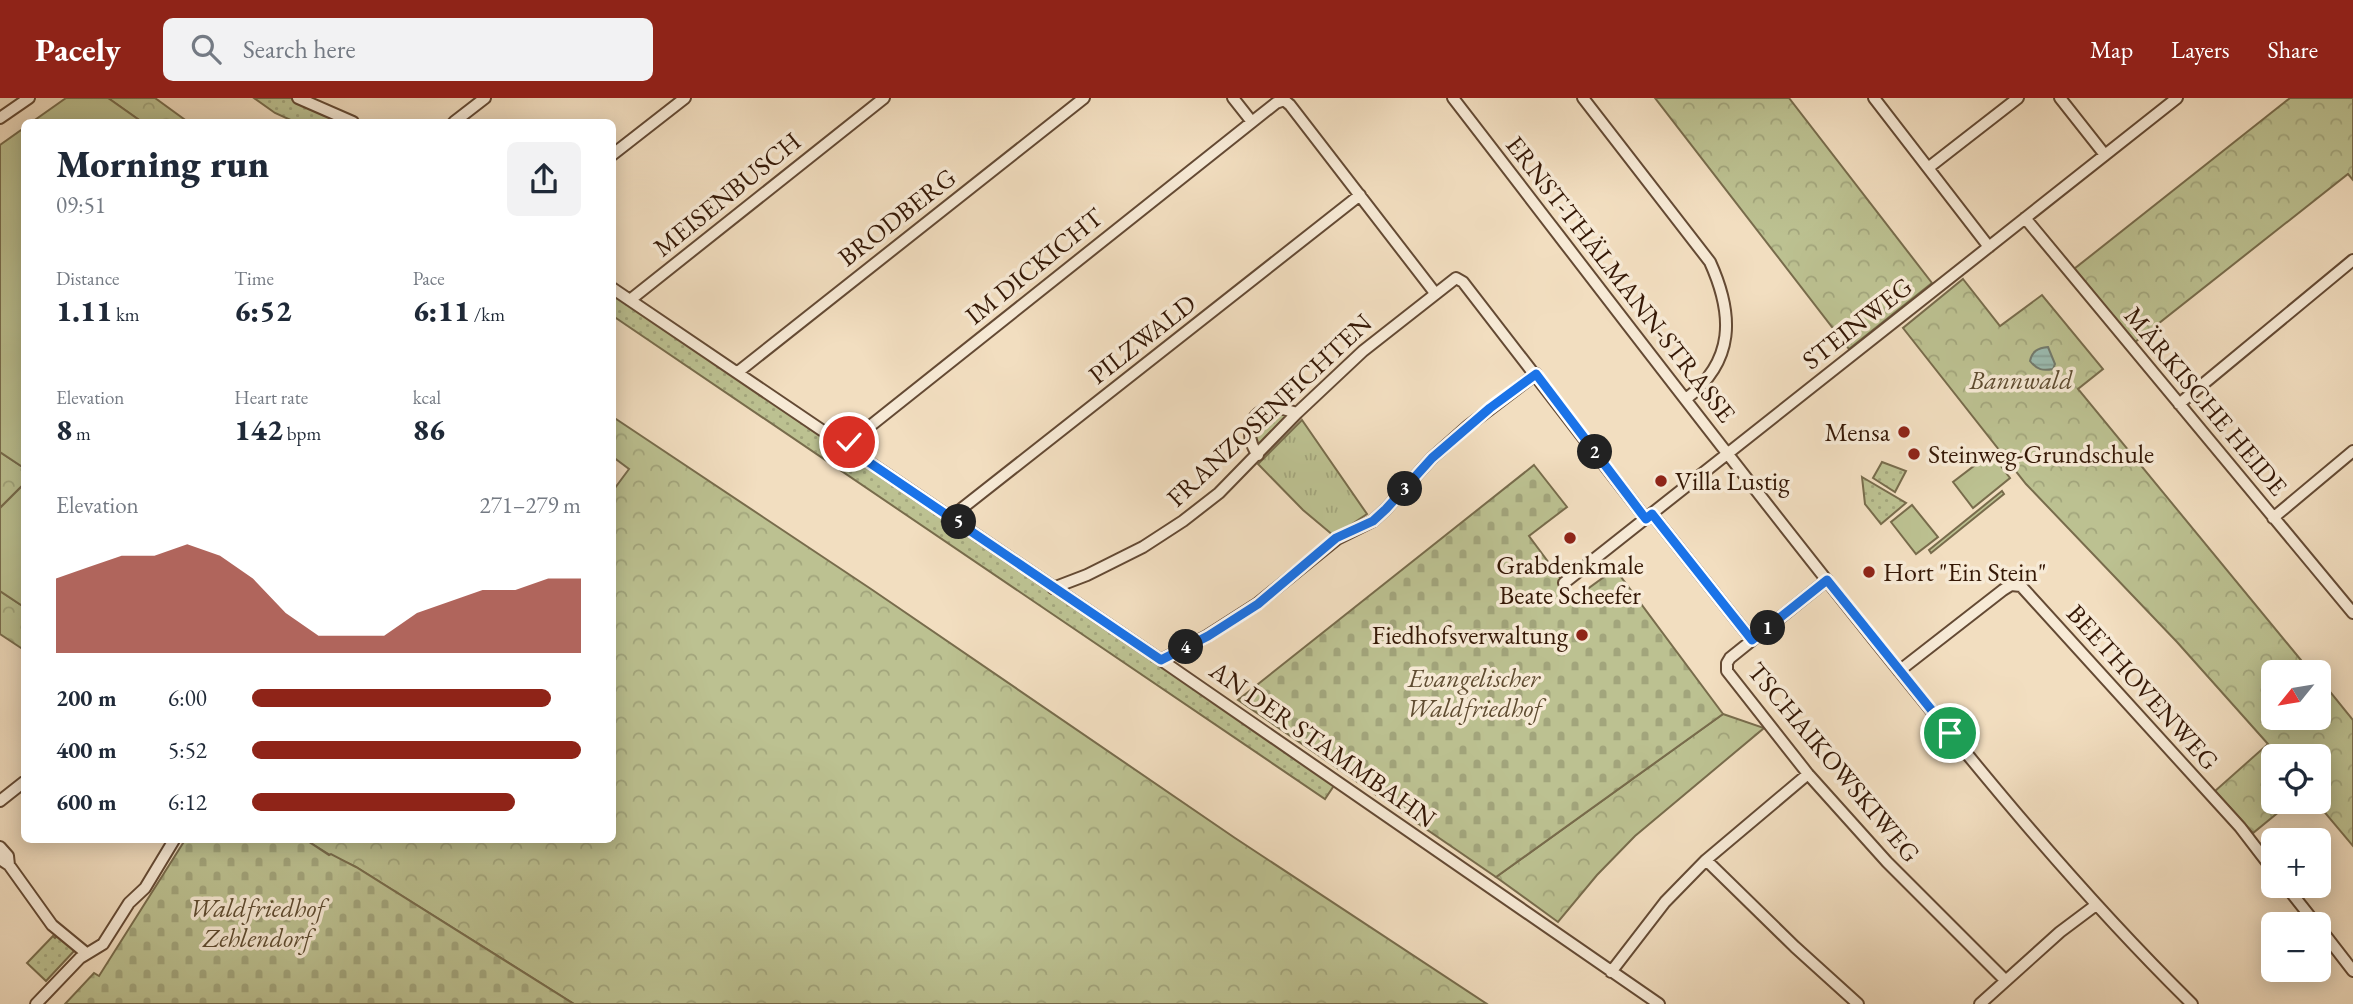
<!DOCTYPE html>
<html lang="en">
<head>
<meta charset="utf-8">
<style>
  :root { --surface:#fff; --page:#f2f2f3; --text:#1f2937; --muted:#747a83; --accent:#8f2418 }
  body { margin:0; font-family:"EB Garamond",serif; background:var(--page); color:var(--text); height:100vh; display:flex; flex-direction:column; font-size:26px; white-space:nowrap }
  * { box-sizing:border-box; margin:0 }
  p { font-size:23px; color:var(--muted) }
  .icon { flex:none; width:38px; height:38px; fill:none; stroke:currentColor; stroke-width:2; stroke-linecap:round; stroke-linejoin:round }
  .map { position:relative; flex:1; overflow:hidden }
  .side { position:absolute; left:21px; top:21px; width:595px; height:724px; display:flex; flex-direction:column; background:var(--surface); border-radius:10px; box-shadow:0 4px 18px #0003 }
  .side>* { flex:none }
  .needle { width:46px; rotate:240deg }
  .buttons { position:absolute; left:2261px; top:562px; display:grid; gap:14px }
  .buttons a { display:grid; place-items:center; width:70px; height:70px; border-radius:10px; background:var(--surface); box-shadow:0 4px 18px #0003; font-size:35px }
  .pin { position:absolute; display:grid; place-items:center; width:60px; height:60px; color:#fff; margin:-30px; border:4px solid #fff; border-radius:50%; box-shadow:0 2px 7px #0007 }
  .km { position:absolute; width:35px; height:35px; margin:-18px; border-radius:50%; background:#222; color:#fff; font-size:19px; line-height:35px; text-align:center }
  .round { display:grid; place-items:center; flex:none; width:74px; height:74px; border-radius:10px; background:var(--page) }
  .summary { display:flex; align-items:center; justify-content:space-between; height:119px; padding:0 35px }
  h1 { font-size:38px; font-weight:800; line-height:52px }
  .stats { display:grid; grid-template-columns:repeat(3,1fr); gap:10px; height:119px; padding:7px 35px }
  .stats div { display:grid; align-content:center }
  .stats b { font-size:30px; font-weight:800 }
  .stats small { font-size:19px; font-weight:400 }
  .stats p { font-size:19px }
  .chart { height:196px; padding:14px 35px }
  .chart p { display:flex; justify-content:space-between }
  .chart svg { width:100%; height:126px; margin-top:7px; fill:var(--accent); opacity:.7 }
  ul { padding:0 35px; list-style:none; font-size:23px }
  li { display:grid; grid-template-columns:112px 84px 1fr; align-items:center; height:52px }
  li i { height:18px; border-radius:9px; background:var(--accent) }
  header { display:flex; align-items:center; gap:42px; box-sizing:border-box; height:98px; padding:0 35px; background:var(--accent); color:#fff }
  header strong { font-size:33px }
  nav { display:flex; gap:38px; margin-inline-start:auto; font-size:24px }
  .search { width:490px; height:63px; background:var(--page); display:flex; align-items:center; gap:18px; box-sizing:border-box; padding:0 24px; border-radius:10px; color:var(--muted); font-size:26px }
  .map>svg:first-child { display:block }
  .grass { fill:url(#grass-tufts); stroke:#786c4c; stroke-width:2 }
  .forest { fill:url(#forest-crowns); stroke:#786c4c; stroke-width:2 }
  .cemetery { fill:url(#cemetery-stones); stroke:#786c4c; stroke-width:2 }
  .park { fill:url(#park-dots); stroke:#786c4c; stroke-width:2 }
  .garden { fill:#bcc191; stroke:#786c4c; stroke-width:2 }
  .water { fill:url(#water-rules); stroke:#727a6d; stroke-width:2 }
  .lines { fill:none; stroke-linecap:round; stroke-linejoin:round }
  .minor-casing { stroke:#644a34; stroke-width:14 }
  .minor { stroke:#f7ead6; stroke-width:10 }
  .route-casing { stroke:#fff; stroke-width:14 }
  .route { stroke:#1a73e8; stroke-width:9 }
  .poi-dot { fill:#8f2418; stroke:#f7ead6; stroke-width:2.5 }
  .labels { text-anchor:middle; stroke-width:7; stroke-linejoin:round; paint-order:stroke }
  .street-label { font-size:26px; fill:#351806; stroke:#f7ead6 }
  .park-label { font-size:26px; font-style:italic; fill:#5e4b30; stroke:#f7ead6 }
  .poi-label { font-size:26px; fill:#351806; stroke:#f7ead6; text-anchor:start }
</style>
</head>
<body>
<header>
<strong>Pacely</strong>
<div class="search"><svg class="icon" aria-label="search" viewBox="0 0 24 24"><circle cx="10" cy="10" r="6"/><path d="M15 15l6 6"/></svg>Search here</div>
<nav><a>Map</a><a>Layers</a><a>Share</a></nav>
</header>
<div class="map">
<svg width="2353" height="906" viewBox="0 0 2353 906">
  <defs>
    <pattern id="grass-tufts" width="24" height="20" patternUnits="userSpaceOnUse" patternTransform="scale(1.75)"><rect width="24" height="20" fill="#bcc191"/><path d="M3 7l-1-3M5 7V3M7 7l1-3M15 17l-1-3M17 17v-4M19 17l1-3" fill="none" stroke="#a2a57c"/></pattern>
    <pattern id="forest-crowns" width="20" height="18" patternUnits="userSpaceOnUse" patternTransform="scale(1.75)"><rect width="20" height="18" fill="#bcc191"/><path d="M2 6a3 3 0 1 1 6 0M12 15a3 3 0 1 1 6 0" fill="none" stroke="#a2a57c"/></pattern>
    <pattern id="cemetery-stones" width="16" height="16" patternUnits="userSpaceOnUse" patternTransform="scale(1.75)"><rect width="16" height="16" fill="#bcc191"/><path d="M2 7V4a2 2 0 0 1 4 0v3zM10 15v-3a2 2 0 0 1 4 0v3z" fill="#a2a57c"/></pattern>
    <pattern id="park-dots" width="8" height="8" patternUnits="userSpaceOnUse" patternTransform="scale(1.75)"><rect width="8" height="8" fill="#bcc191"/><path d="M2 2h.1M6 6h.1" fill="none" stroke="#a2a57c" stroke-width="1.8" stroke-linecap="round"/></pattern>
    <pattern id="water-rules" width="6" height="5" patternUnits="userSpaceOnUse" patternTransform="scale(1.75)"><rect width="6" height="5" fill="#9bbcb1"/><path d="M0 2.5h6" fill="none" stroke="#86a197"/></pattern>
  </defs>
  <rect width="100%" height="100%" fill="#f2dec0"/>
  <filter id="stains"><feTurbulence type="fractalNoise" baseFrequency=".00286" numOctaves="4"/><feColorMatrix values="0 0 0 0 .2 0 0 0 0 .09 0 0 0 0 .02 0 0 0 .5 -.17"/></filter>
  <radialGradient id="worn" r=".72"><stop offset=".6" stop-color="#630" stop-opacity="0"/><stop offset="1" stop-color="#630" stop-opacity=".3"/></radialGradient>
  <!-- grass -->
  <path class="grass" d="M1302,322l65,94 -33,22 -31,-26 -45,-46z"/>
  <!-- forest -->
  <path class="forest" d="M108,0h47l33,24h-46z
    M1655,0h134l143,185 -83,66z
    M2290,0h63v82l-5,-6 -213,168 -61,-73z
    M1963,181l37,47 42,-31 61,74 -25,20 227,276 9,7h-41v46h46v-40l34,42v126l-37,-44h3v-46h-46v46h18l-38,31 -38,-42 53,-47 -91,-102 -151,-158 -123,-156z
    M1273,313l14,4 -31,33 -3,-19 9,-12z
    M613,319l258,172 364,249 252,166h-913l-218,-137 -26,-12 -24,-15h306v-348l17,-23 -16,-12z
    M0,354l24,16v16l-24,24z
    M0,493l24,16v43l-24,-16z
    M1723,616l41,14 -129,108 -38,39 -39,47 -62,-45z"/>
  <!-- cemetery -->
  <path class="cemetery" d="M1534,367l33,42 -38,29 46,62 40,-29 108,145 -227,163 -258,-177z
    M185,742h121l23,15 2,-1 25,13 218,137h-509l29,-31 5,3z"/>
  <!-- park -->
  <path class="park" d="M254,0h44l55,24h-58l-20,-9z
    M612,190l725,493 -12,18 -712,-483z
    M1882,364l24,9 -11,21 -22,-14z
    M1862,379l44,26 -25,21 -16,-20z
    M58,837l17,15 -29,31 -19,-18 26,-27 2,2z"/>
  <!-- garden -->
  <path class="garden" d="M66,0h42l34,24h-110z
    M24,30v340l-24,-16v-307z
    M1991,355l19,25 -37,30 -20,-26z
    M24,386v123l-24,-16v-83z
    M2002,393l2,3 -73,59 -2,-3z
    M1912,407l26,32 -22,17 -25,-32z"/>
  <!-- water -->
  <path class="water" d="M2048,249l7,17 -2,5c-10,2 -16,1 -23,-8 2,-10 8,-13 18,-14z"/>
  <g class="lines">
    <defs>
      <path id="minor" d="M298,0l55,24
        M1233,0l19,24
        M1453,0c139,180 276,361 419,539 102,127 204,253 320,367
        M1583,0l127,164c24,53 25,99 -24,137
        M1874,0l115,149
        M2060,0l45,57
        M0,20l29,-20
        M454,24l31,-24
        M612,57l73,-57
        M1928,70l90,-70
        M2025,120l328,395
        M612,190l549,372 498,344
        M630,202l254,-202
        M738,274l346,-274
        M2179,306l174,-144
        M845,348l407,-324 24,-19 8,-3 6,5 145,188
        M1258,357c-12,-16 -12,-40 11,-47 9,-2 19,3 28,5
        M1652,416l100,126
        M951,419l409,-322
        M2273,420l80,-67
        M1827,482l-97,78 -3,5v8l81,103 79,88 118,118
        M1564,485l613,-485
        M1053,490l34,-13 56,-28 40,-26 36,-28 78,-80 66,-62 93,-73 7,4 183,237
        M1161,562l46,-24 50,-32 80,-65 36,-18 13,-12 46,-51 36,-32 68,-52
        M1899,573l104,-81 8,-5 10,1 219,241 33,43
        M0,703l24,-19
        M0,749l8,9 1,9
        M0,761l9,6 43,60 34,28
        M1706,762l89,87 63,57
        M2286,788l30,38
        M2319,829l34,44
        M1611,874l54,-70 41,-42 102,-86
        M36,906l44,-46 23,-14 26,-41 16,-15 29,-48
        M1980,906l80,-72 36,-27"/>
    </defs>
    <!-- minor casing -->
    <use href="#minor" class="minor-casing"/>
    <!-- minor -->
    <use href="#minor" class="minor"/>
  </g>
  <g class="lines">
    <defs>
      <path id="route" d="M849,344l-4,4 316,214 47,-24 50,-32 78,-66 37,-17 13,-12 46,-51 58,-50 46,-34 106,140 4,5 6,-5 100,126 75,-60 123,153"/>
    </defs>
    <!-- route casing -->
    <use href="#route" class="route-casing"/>
    <!-- route -->
    <use href="#route" class="route"/>
  </g>
  <!-- markers -->
  <g class="poi-dot">
    <circle cx="1904" cy="334" r="7"/>
    <circle cx="1914" cy="356" r="7"/>
    <circle cx="1661" cy="383" r="7"/>
    <circle cx="1570" cy="440" r="7"/>
    <circle cx="1869" cy="474" r="7"/>
    <circle cx="1582" cy="537" r="7"/>
  </g>
  <g class="labels">
    <!-- street labels -->
    <g class="street-label">
      <text transform="translate(727 96) rotate(-39)" y="9">MEISENBUSCH</text>
      <text transform="translate(897 119) rotate(-38)" y="9">BRODBERG</text>
      <text transform="translate(1034 168) rotate(-39)" y="9">IM DICKICHT</text>
      <text transform="translate(1621 181) rotate(52)" y="9">ERNST-THÄLMANN-STRASSE</text>
      <text transform="translate(1857 225) rotate(-38)" y="9">STEINWEG</text>
      <text transform="translate(1142 241) rotate(-38)" y="9">PILZWALD</text>
      <text transform="translate(2206 303) rotate(50)" y="9">MÄRKISCHE HEIDE</text>
      <text transform="translate(1269 312) rotate(-43)" y="9">FRANZOSENFICHTEN</text>
      <text transform="translate(2143 589) rotate(48)" y="9">BEETHOVENWEG</text>
      <text transform="translate(1323 646) rotate(35)" y="9">AN DER STAMMBAHN</text>
      <text transform="translate(1834 664) rotate(50)" y="9">TSCHAIKOWSKIWEG</text>
    </g>
    <!-- park labels -->
    <g class="park-label">
      <text x="2021" y="291">Bannwald</text>
      <text x="1474" y="589">Evangelischer<tspan x="1474" dy="30">Waldfriedhof</tspan></text>
      <text x="257" y="819">Waldfriedhof<tspan x="257" dy="30">Zehlendorf</tspan></text>
    </g>
    <!-- poi labels -->
    <g class="poi-label">
      <text x="1890" y="343" text-anchor="end">Mensa</text>
      <text x="1928" y="365">Steinweg-Grundschule</text>
      <text x="1675" y="392">Villa Lustig</text>
      <text x="1570" y="476" text-anchor="middle">Grabdenkmale<tspan x="1570" dy="30">Beate Scheefer</tspan></text>
      <text x="1883" y="483">Hort "Ein Stein"</text>
      <text x="1568" y="546" text-anchor="end">Fiedhofsverwaltung</text>
    </g>
  </g>
  <rect width="100%" height="100%" filter="url(#stains)"/>
  <rect width="100%" height="100%" fill="url(#worn)"/>
</svg>
<div class="buttons">
<a><svg class="needle" viewBox="-14 -14 28 28"><path d="M0-13l5 13h-10z" fill="#e53935"/><path d="M0 13l5-13h-10z" fill="#747a83"/></svg></a>
<a><svg class="icon" aria-label="locate" viewBox="0 0 24 24"><circle cx="12" cy="12" r="6"/><path d="M12 2v4M12 18v4M2 12h4M18 12h4"/></svg></a>
<a>+</a>
<a>−</a>
</div>
<div class="pin" style="left:1950px;top:635px;background:#1e9e55"><svg class="icon" aria-label="arrive" viewBox="0 0 24 24"><path d="M6 21V4h12l-3 4 3 4H6"/></svg></div>
<div class="pin" style="left:849px;top:344px;background:#d93025"><svg class="icon" aria-label="check" viewBox="0 0 24 24"><path d="M5 12l5 5 9-10"/></svg></div>
<b class="km" style="left:1768px;top:530px">1</b>
<b class="km" style="left:1595px;top:354px">2</b>
<b class="km" style="left:1405px;top:391px">3</b>
<b class="km" style="left:1186px;top:549px">4</b>
<b class="km" style="left:959px;top:424px">5</b>
<section class="side">
<div class="summary"><div><h1>Morning run</h1><p>09:51</p></div><a class="round"><svg class="icon" aria-label="share" viewBox="0 0 24 24"><path d="M12 15V3M7 8l5-5 5 5M5 13v7h14v-7"/></svg></a></div>
<div class="stats">
<div><p>Distance</p><b>1.11<small> km</small></b></div>
<div><p>Time</p><b>6:52</b></div>
<div><p>Pace</p><b>6:11<small> /km</small></b></div>
</div>
<div class="stats">
<div><p>Elevation</p><b>8<small> m</small></b></div>
<div><p>Heart rate</p><b>142<small> bpm</small></b></div>
<div><p>kcal</p><b>86</b></div>
</div>
<div class="chart"><p><span>Elevation</span>271–279 m</p>
<svg viewBox="0 0 160 44" preserveAspectRatio="none"><path d="M0 44V18L10 14L20 10L30 10L40 6L50 10L60 18L70 30L80 38L90 38L100 38L110 30L120 26L130 22L140 22L150 18L160 18V44z"/></svg>
</div>
<ul>
<li><b>200 m</b>6:00<i style="width:91%"></i></li>
<li><b>400 m</b>5:52<i style="width:100%"></i></li>
<li><b>600 m</b>6:12<i style="width:80%"></i></li>
</ul>
</section>
</div>
</body>
</html>
